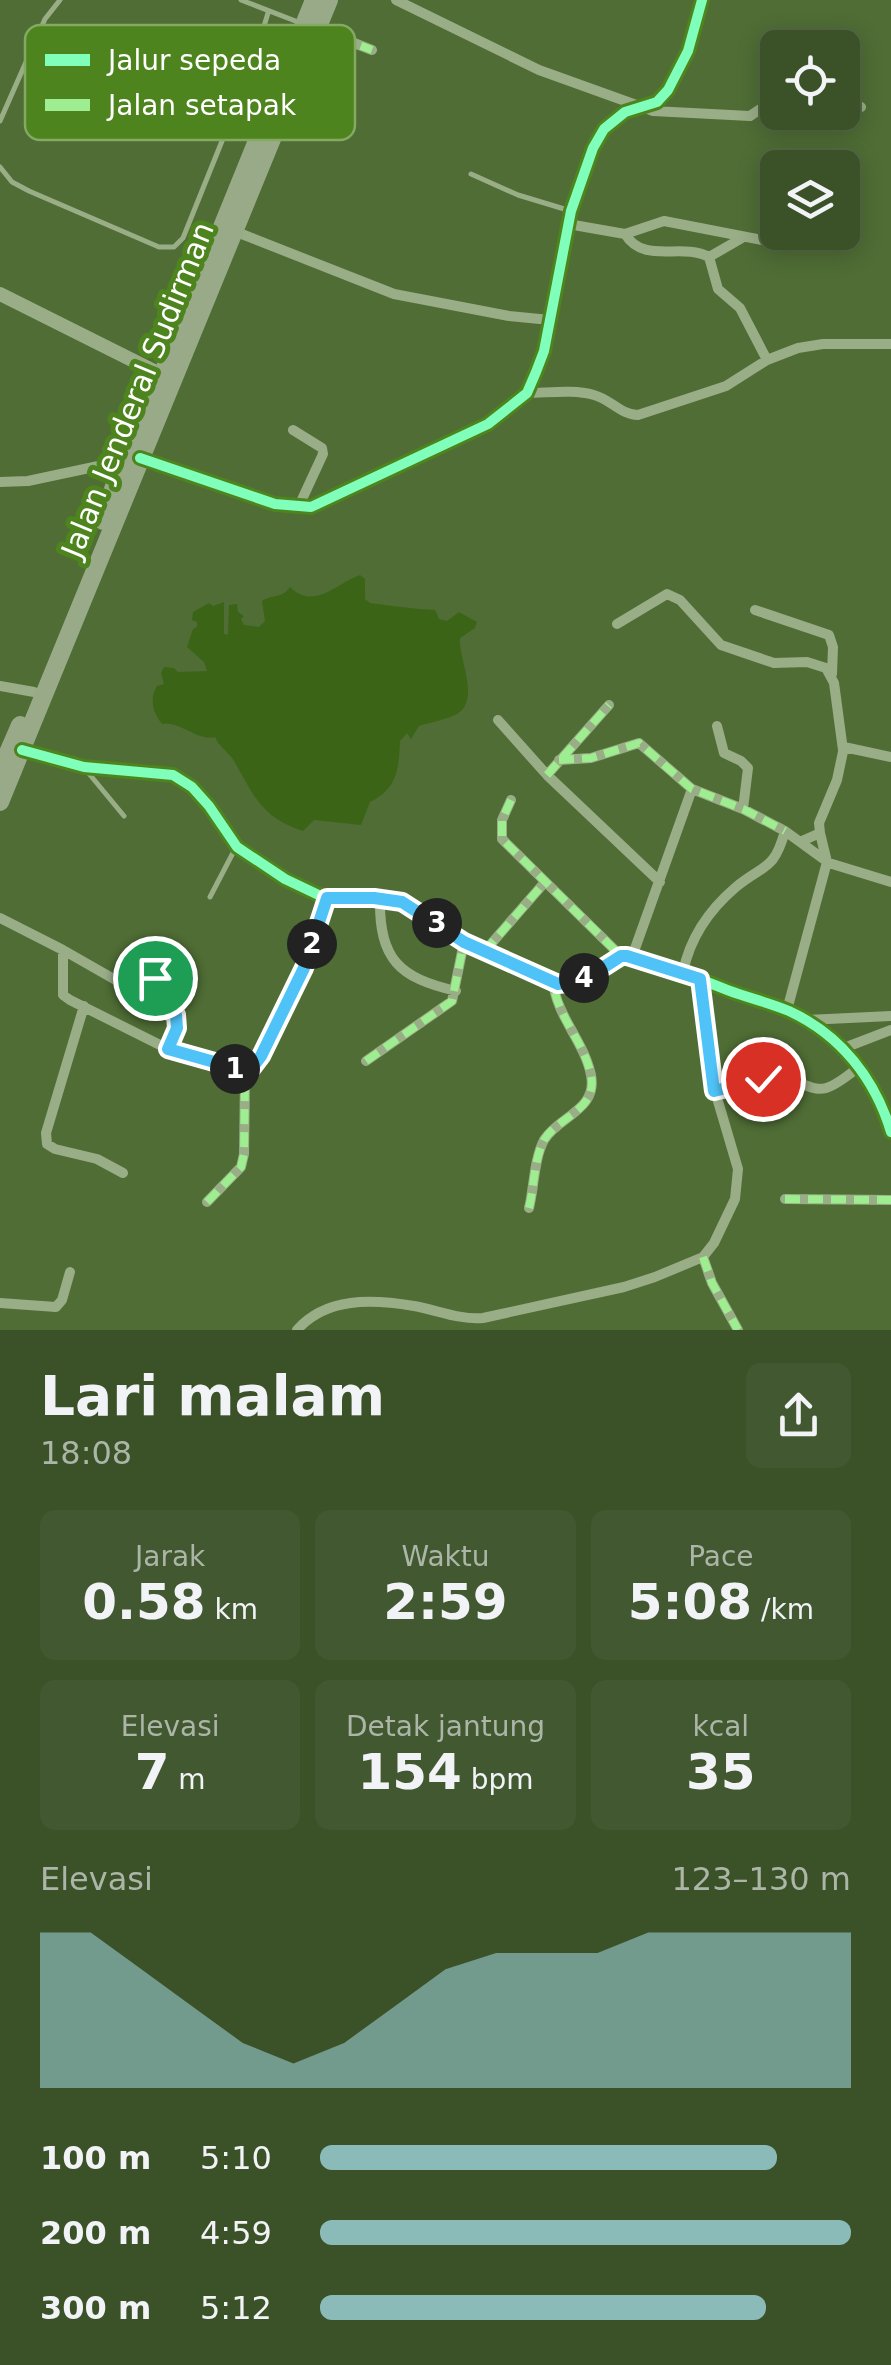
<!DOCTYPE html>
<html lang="id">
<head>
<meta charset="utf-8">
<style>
  :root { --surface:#3b5228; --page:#425830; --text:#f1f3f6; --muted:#acb6a8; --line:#546945; --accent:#8bbbb9 }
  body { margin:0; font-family:"DejaVu Sans",sans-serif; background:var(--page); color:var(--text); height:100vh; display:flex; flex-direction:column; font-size:38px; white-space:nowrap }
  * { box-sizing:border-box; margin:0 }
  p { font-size:32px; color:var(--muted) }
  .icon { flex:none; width:55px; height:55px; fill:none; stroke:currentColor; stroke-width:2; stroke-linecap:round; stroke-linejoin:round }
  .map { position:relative; height:1330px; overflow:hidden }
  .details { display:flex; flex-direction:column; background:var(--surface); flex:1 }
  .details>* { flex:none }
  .fabs { position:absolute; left:760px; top:30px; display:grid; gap:20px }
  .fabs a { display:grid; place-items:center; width:100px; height:100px; border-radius:15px; background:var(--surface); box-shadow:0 5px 25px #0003,0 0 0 2px var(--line); font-size:50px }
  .pin { position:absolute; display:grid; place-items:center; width:85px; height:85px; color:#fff; margin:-42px; border:5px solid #fff; border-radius:50%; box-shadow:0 2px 10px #0007 }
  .km { position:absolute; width:50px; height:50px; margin:-25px; border-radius:50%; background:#222; color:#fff; font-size:28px; line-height:50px; text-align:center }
  .round { display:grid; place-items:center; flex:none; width:105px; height:105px; border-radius:15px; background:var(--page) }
  .head { display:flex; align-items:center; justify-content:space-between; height:170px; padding:0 40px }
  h1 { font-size:55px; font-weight:700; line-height:75px }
  .stats { display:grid; grid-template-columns:repeat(3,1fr); gap:15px; height:170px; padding:10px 40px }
  .stats div { display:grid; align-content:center; border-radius:15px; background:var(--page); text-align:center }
  .stats b { font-size:50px; font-weight:700 }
  .stats small { font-size:28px; font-weight:400 }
  .stats p { font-size:28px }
  .chart { height:280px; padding:20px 40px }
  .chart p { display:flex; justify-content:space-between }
  .chart svg { width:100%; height:180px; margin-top:10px; fill:var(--accent); opacity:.7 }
  ul { padding:0 40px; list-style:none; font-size:32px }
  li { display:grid; grid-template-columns:160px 120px 1fr; align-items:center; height:75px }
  li i { height:25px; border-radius:12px; background:var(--accent) }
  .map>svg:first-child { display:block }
  .water { fill:#3b6417 }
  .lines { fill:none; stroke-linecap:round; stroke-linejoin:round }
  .service { stroke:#99ad87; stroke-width:5 }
  .minor { stroke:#99ad87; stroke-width:10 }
  .tertiary { stroke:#99ad87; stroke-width:14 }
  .trunk { stroke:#98aa88; stroke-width:18 }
  .quiet { stroke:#9fed91; stroke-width:8; stroke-dasharray:15 8; stroke-linecap:butt }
  .cycleway-casing { stroke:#4e841e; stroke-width:16 }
  .cycleway { stroke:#80ffba; stroke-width:10 }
  .route-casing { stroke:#fff; stroke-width:20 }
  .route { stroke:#4fc3f7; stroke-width:12 }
  .labels { text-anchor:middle; stroke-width:10; stroke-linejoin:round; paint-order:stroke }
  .street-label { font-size:30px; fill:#fff; stroke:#4e841e }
  .key { fill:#4e841e; stroke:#83a962; stroke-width:2.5 }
  .key-label { font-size:28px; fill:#fff }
</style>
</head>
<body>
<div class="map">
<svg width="891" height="1330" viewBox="0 0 891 1330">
  <rect width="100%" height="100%" fill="#4f6d35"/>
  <!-- water -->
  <path class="water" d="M360,575l5,4v20l5,4c23,3 44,6 65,7l4,9 8,2 12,-9 18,10 -2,6 -15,10c-2,20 21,62 -3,76 -6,4 -29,9 -38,12l-8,13 -4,-6 -7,8c-1,28 -3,48 -30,61l-9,23 -47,-5 -11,11c-42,-14 -48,-34 -69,-70 -6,-10 -15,-14 -19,-24 -19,4 -33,-16 -53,-13 -9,-11 -13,-25 -5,-38l7,-2 -3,-11 3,-6 10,1 4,4 29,-1 -3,-9 -17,-15 6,-18 4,-2v-5l-5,-2 1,-8 16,-9 4,3 11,-4v32l4,1 1,-30 8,-1 1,8 6,4 -3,3 3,6 15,2 6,-6 -3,-20c10,-7 20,-2 28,-14 24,24 47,-4 70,-12z"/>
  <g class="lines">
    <!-- service -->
    <path class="service" d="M241,0l57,22
      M0,121l45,-102 15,-19
      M0,167l12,15 17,9 130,56h15l9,-9 68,-169 17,-56
      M471,174l47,21 53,16
      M86,770l38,46
      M210,897l25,-48
      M145,995l27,-47"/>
    <!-- minor -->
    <path class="minor" d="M396,0l143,70 114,41 97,5 28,-19
      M318,29l54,21
      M842,98l19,9
      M568,224l57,10 39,-13 108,21 15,-1 10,-9
      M234,231l160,63 115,22 41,4
      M625,234c19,31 56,8 84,23l9,32 22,19 27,52
      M709,257l33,-19
      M527,393c21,0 46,-4 67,2 16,4 27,20 44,20l88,-29 41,-26 31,-12 25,-4h68
      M293,430l29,18 1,6 -25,54
      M140,458l135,46 36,3 177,-83 39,-31 9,-21 8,-21 27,-140 22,-63 11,-19 21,-17 32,-10 11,-12 20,-39 14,-51
      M0,482l28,-1 94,-20
      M755,610l74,25 4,12 -1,27
      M617,624l50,-30 13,6 41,45 53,18 33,-1 19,6 8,15 9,67
      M0,686l34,6
      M498,720l49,55 113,107
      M717,726l7,27 17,8 7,7 -5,41
      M22,750l62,17 89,8 19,12 17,19 28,41 48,32 42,20 46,-1 29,4 62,40 83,38 24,3 56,-27c36,7 69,22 103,35 19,7 40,12 59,20 52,24 86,68 102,121
      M559,760l32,-2 48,-15 53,46 51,20 42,22 44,32 62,19
      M547,775l62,-70
      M511,800l-9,20v19l119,117
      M802,841l18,-8 -1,-10 18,-43 7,-33 47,10
      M380,899c-1,60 19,79 76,92
      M0,918l63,32v45l7,5 98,49 64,18 13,10 -1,77 -3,13 -34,35
      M63,950l114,65v13l-9,21
      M484,952l61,-70
      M632,957l60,-168
      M683,972c7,-34 27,-63 53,-85 28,-23 38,-16 49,-56
      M84,1006l-38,127 1,11 8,5 42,10 26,14
      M787,1010l40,-148 -7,-29
      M807,1020l84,-4
      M844,1048l47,-18
      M366,1061l86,-60 12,-59
      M245,1077l16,-21 43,-88 23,-69
      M715,1091c17,-4 38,-14 56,-13 51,3 39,29 89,-12
      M785,1199l106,1
      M529,1208c5,-20 5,-49 15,-68 15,-24 54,-30 47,-65 -7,-34 -34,-58 -38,-93
      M703,1257l9,26 26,47
      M0,1303l56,4 6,-7 8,-28
      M297,1330c29,-33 75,-31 117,-24 23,4 45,14 69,12l141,-31 31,-10 48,-20 11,-14 21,-44 3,-30 -23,-78 -15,-112"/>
    <!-- tertiary -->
    <path class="tertiary" d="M0,294l162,81"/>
    <!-- trunk -->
    <path class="trunk" d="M103,521l19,-60 40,-86 152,-375
      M0,771l20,-46
      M0,802l329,-802"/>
    <!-- quiet -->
    <path class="quiet" d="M318,29l54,21
      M559,760l32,-2 48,-15 53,46 51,20 42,22
      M547,775l62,-70
      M511,800l-9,20v19l119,117
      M484,952l61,-70
      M168,1049l64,18 13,10 -1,77 -3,13 -34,35
      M366,1061l86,-60 12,-59
      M245,1077l16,-21 43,-88 23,-69
      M785,1199l106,1
      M529,1208c5,-20 5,-49 15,-68 15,-24 54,-30 47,-65 -7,-34 -34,-58 -38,-93
      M703,1257l9,26 26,47"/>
    <defs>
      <path id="cycleway" d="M140,458l135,46 36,3 177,-83 39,-31 9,-21 8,-21 27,-140 22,-63 11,-19 21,-17 32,-10 11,-12 20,-39 14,-51
        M22,750l62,17 89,8 19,12 17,19 28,41 48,32 42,20 46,-1 29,4 62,40 83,38 24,3 56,-27c36,7 69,22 103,35 19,7 40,12 59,20 52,24 86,68 102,121"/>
    </defs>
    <!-- cycleway casing -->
    <use href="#cycleway" class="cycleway-casing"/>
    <!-- cycleway -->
    <use href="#cycleway" class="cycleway"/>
  </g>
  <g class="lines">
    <defs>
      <path id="route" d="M155,978l-10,17 31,20 1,13 -9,21 64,18 13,10 16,-21 43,-88 23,-70h47l28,4 62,40 94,42c24,-1 43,-15 63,-28h6l73,23 14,112 49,-12"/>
    </defs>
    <!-- route casing -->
    <use href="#route" class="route-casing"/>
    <!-- route -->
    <use href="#route" class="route"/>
  </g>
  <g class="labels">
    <!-- street labels -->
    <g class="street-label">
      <text transform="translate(138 390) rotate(-68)" y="10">Jalan Jenderal Sudirman</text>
    </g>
  </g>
  <!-- legend -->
  <rect x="25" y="25" width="330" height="115" rx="15" class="key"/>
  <rect x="45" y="54" width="45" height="12" fill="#80ffba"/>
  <rect x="45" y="99" width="45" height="12" fill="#9fed91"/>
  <g class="key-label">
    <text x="108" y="70">Jalur sepeda</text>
    <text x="108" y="115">Jalan setapak</text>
  </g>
</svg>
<div class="fabs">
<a><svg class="icon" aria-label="locate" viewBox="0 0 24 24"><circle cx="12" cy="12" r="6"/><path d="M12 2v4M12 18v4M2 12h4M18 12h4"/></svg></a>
<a><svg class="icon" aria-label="layers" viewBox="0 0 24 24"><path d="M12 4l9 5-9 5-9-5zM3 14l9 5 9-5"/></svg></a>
</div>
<div class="pin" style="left:155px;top:978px;background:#1e9e55"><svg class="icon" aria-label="arrive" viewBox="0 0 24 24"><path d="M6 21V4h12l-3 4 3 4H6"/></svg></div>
<div class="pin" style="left:763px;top:1079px;background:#d93025"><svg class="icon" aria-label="check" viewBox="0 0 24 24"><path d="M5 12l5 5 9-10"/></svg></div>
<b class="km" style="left:235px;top:1069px">1</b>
<b class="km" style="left:312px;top:944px">2</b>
<b class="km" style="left:437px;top:923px">3</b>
<b class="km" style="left:584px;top:978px">4</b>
</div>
<section class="details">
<div class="head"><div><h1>Lari malam</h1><p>18:08</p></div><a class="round"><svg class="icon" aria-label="share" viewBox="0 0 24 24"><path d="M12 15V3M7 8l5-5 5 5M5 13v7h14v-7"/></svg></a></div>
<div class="stats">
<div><p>Jarak</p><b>0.58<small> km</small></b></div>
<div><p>Waktu</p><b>2:59</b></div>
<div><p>Pace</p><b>5:08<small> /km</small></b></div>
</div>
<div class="stats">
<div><p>Elevasi</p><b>7<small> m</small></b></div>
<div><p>Detak jantung</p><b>154<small> bpm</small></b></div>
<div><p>kcal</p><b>35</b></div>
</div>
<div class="chart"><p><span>Elevasi</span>123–130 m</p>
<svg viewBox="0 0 160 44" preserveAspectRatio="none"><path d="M0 44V6L10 6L20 15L30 24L40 33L50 38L60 33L70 24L80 15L90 11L100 11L110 11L120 6L130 6L140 6L150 6L160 6V44z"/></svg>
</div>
<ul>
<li><b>100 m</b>5:10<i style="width:86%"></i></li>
<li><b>200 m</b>4:59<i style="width:100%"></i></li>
<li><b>300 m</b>5:12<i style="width:84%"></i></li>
</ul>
</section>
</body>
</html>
